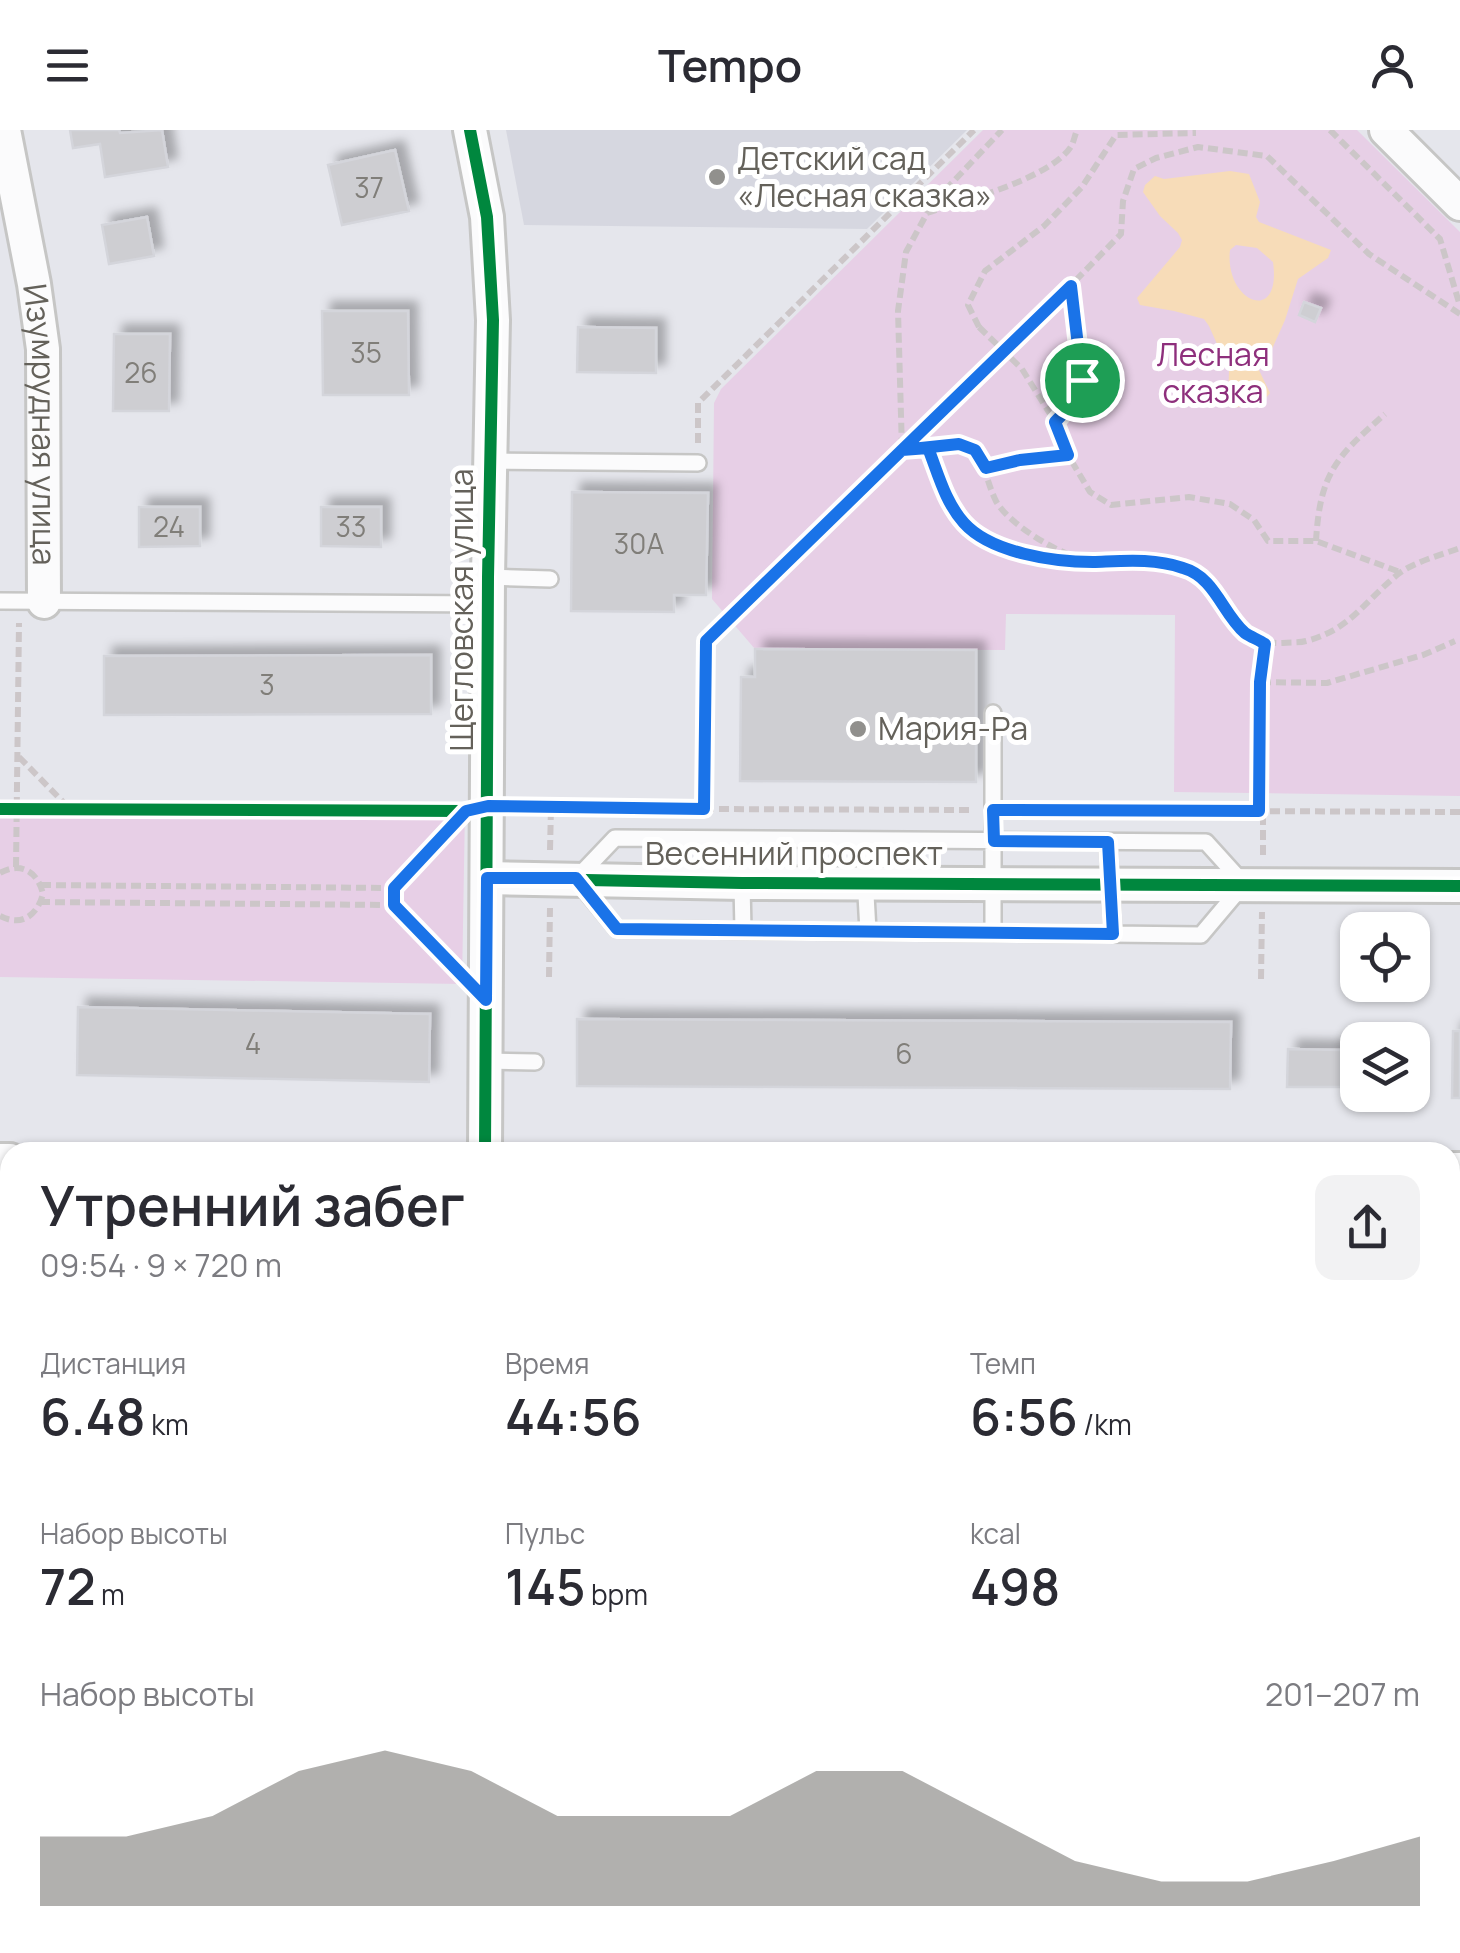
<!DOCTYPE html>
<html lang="ru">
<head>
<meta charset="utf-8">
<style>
  :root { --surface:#fff; --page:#f2f2f3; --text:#2b2b33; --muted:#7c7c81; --accent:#91908d }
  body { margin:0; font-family:Manrope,sans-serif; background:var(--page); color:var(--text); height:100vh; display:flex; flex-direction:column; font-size:38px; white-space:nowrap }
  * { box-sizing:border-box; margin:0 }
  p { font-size:32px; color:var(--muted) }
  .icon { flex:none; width:55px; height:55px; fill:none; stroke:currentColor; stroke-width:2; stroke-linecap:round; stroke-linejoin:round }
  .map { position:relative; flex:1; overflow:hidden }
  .drawer { position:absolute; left:0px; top:1012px; width:1460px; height:812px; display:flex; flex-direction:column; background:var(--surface); border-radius:30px 30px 0 0; box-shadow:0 2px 8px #0004 }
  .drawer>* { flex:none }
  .fabs { position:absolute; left:1340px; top:782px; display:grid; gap:20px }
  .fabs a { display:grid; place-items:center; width:90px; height:90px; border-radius:20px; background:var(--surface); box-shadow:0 2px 8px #0004; font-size:50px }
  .pin { position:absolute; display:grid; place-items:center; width:85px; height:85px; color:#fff; margin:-42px; border:5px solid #fff; border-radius:50%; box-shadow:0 2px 10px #0007 }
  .round { display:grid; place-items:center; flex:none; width:105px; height:105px; border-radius:20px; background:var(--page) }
  .headline { display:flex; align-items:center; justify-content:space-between; height:170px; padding:0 40px }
  h1 { font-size:55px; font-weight:600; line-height:75px }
  .stats { display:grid; grid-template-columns:repeat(3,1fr); gap:15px; height:170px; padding:10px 40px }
  .stats div { display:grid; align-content:center }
  .stats b { font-size:50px; font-weight:600 }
  .stats small { font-size:28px; font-weight:400 }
  .stats p { font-size:28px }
  .chart { height:280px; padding:20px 40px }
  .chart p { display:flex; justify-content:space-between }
  .chart svg { width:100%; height:180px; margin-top:10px; fill:var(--accent); opacity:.7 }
  header { display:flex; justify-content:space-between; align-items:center; height:130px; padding:0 40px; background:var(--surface); font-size:45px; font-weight:600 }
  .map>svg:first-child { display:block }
  .education { fill:#d6d7e0 }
  .green { fill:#e7cfe6 }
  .water { fill:#f7dcb8; fill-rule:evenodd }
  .building { fill:#ceced2; stroke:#d4d5db; stroke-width:2.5; filter:url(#shadow) }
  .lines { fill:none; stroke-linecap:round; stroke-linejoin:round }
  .service-casing { stroke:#c6c6c5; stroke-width:20 }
  .minor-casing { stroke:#c6c6c5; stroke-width:38 }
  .path { stroke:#ccc6c8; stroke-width:6; stroke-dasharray:10 5; stroke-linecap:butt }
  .service { stroke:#fbfbfc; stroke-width:15 }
  .minor { stroke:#fbfbfc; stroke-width:32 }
  .path-bridge { stroke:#ccc6c8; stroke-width:6; stroke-dasharray:10 5; stroke-linecap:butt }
  .cycleway-casing { stroke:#fff; stroke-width:19 }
  .cycleway { stroke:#00873e; stroke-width:12 }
  .route-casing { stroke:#fff; stroke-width:20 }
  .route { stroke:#1a73e8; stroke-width:12 }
  .poi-dot { fill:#91908d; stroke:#fff; stroke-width:4 }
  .labels { text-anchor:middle; stroke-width:10; stroke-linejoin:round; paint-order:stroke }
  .number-label { font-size:28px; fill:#807e79 }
  .poi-label { font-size:32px; fill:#64615a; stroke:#fff; text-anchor:start }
  .park-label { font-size:32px; fill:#8e2f7c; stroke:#fff }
  .street-label { font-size:32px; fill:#64615a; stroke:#fff }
</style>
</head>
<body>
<header><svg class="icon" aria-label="menu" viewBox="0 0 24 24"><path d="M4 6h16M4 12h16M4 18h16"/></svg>Tempo<svg class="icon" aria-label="person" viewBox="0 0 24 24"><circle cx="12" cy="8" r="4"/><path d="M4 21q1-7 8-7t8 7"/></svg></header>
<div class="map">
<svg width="1460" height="1823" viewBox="0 0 1460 1823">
  <defs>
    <filter id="shadow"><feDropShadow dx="9" dy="-9" stdDeviation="5" flood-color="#0004"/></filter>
  </defs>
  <rect width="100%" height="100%" fill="#e5e6ec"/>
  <!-- education -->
  <path class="education" d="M506,0h461l-100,99 -343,-4z"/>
  <!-- green -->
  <path class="green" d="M983,0h374l103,102v564l-286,-4 1,-177 -169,-1 -1,36 -250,-1 -43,-50 2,-196 7,-14z
    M0,671l465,7 -3,176 -462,-7z"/>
  <!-- water -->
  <path class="water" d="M1230,41l19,3 11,28 -4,15 3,5 72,28 -3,8 -30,21 -13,41 -13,29 -14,19 12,25 -8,10 -29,5 -5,-8 1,-29 -20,-45 -5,-7 -30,-8 -34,-6 -3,-7 43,-51 2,-7 -4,-7 -18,-17 -17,-24 2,-7 10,-9 9,3zM1236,115l21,3 16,14c9,64 -49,40 -43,-12z"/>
  <!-- building -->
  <path class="building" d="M70,0h49l1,3 42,-3 6,37 -63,10 -5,-33 -27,4z
    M395,20l14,61 -67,14 -14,-60z
    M147,87l7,39 -45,8 -7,-39z
    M1304,172l17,6 -6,14 -16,-7z
    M322,181h86l1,84h-86z
    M578,197l78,1v45l-79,-1z
    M114,204h56l-1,77h-56z
    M572,362l136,1 -2,102h-32v17l-103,-1z
    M139,377h61v39l-61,1z
    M321,377h60v40l-60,-1z
    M755,519l221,1v132l-236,-1 1,-104h14z
    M431,525v59l-327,1v-59z
    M78,877l352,7 -1,68 -352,-7z
    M577,889l654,3 -1,67 -653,-3z
    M1453,901h7v67h-8z
    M1288,919l53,1v37h-54z
    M1451,1135h9v84h-7z
    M1452,1394l8,1v64h-10z
    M1450,1501l10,3v69l-10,-3z
    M620,1815v8h-78v-7z
    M651,1815h89l1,8h-90z
    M993,1815h56l1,8h-57z
    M1101,1815h76l1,8h-75z
    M85,1816l78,2v5h-78z
    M333,1816h67v7h-67z
    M216,1817l78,1v5h-78z"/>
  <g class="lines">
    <defs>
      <path id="service" d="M490,331l208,2
        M488,447l62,2
        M0,471l488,3
        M993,583v220
        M615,708l591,4 38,42 -43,51 -584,-6 -41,-50z
        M741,709l2,91
        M863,710l5,91
        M1108,712l5,92
        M486,931l49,1"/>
      <g id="minor">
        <path id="s1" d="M4,0l30,154 9,65 1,253"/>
        <path d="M470,0l17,87 6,103 -5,257 -3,575"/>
        <path d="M1386,0l74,74"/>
        <path d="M487,748l255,5 718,3"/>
        <path d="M0,1030h10"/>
        <path d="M1450,1039h10"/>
        <path d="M0,1756h10"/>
        <path d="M25,1823v-8"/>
        <path d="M481,1823v-8"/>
        <path d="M930,1823v-8"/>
      </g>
    </defs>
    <!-- service casing -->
    <use href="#service" class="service-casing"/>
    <!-- minor casing -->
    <use href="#minor" class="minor-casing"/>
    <!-- path -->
    <path class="path" d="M1330,0l110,109 20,67
      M927,83c36,-12 126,-35 145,-68 2,-5 3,-10 5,-15
      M1460,184l-91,-60 -102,-98 -69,-9 -42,11 -22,11 -11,32 -2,33 -85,87 -134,129 57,-6 16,6c11,18 12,32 20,49 10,24 74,63 101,62 30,0 61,-5 90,7 43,17 39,78 97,75 8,-1 16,0 23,-2 44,-11 59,-40 91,-66 16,-13 44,-20 63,-27
      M979,197l-11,-22 17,-34 59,-45 38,-39 34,-52 80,-2
      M1022,239l33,53 13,33 22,37 21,13 78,-8 41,7 24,16 14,21h48l84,31
      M1055,292l21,-22 6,-19 -11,-94
      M698,313v-40l276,-273
      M928,317c6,15 10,31 16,46 26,56 79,61 134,67
      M985,338l35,-8 48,-5
      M1316,411c4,-68 20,-84 69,-127
      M1261,552l66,1 96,-28 32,-14
      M19,627l51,52
      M518,676l186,3 2,-168 196,-191 -4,-139 8,-59 26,-48 70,-74
      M704,679l269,1
      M1015,680l445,2
      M1259,681l2,-129 4,-38
      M550,720l1,-43
      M1263,725v-44
      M16,737l3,-244
      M0,743c21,-12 38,-1 43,21 -6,22 -22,33 -43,22
      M41,755l354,3 61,-66
      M40,772l354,3 59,61
      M549,847l1,-69
      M1261,849l1,-67
      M1450,1630l10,6"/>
    <!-- service -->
    <use href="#service" class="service"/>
    <!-- minor -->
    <use href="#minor" class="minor"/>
    <!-- path-bridge -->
    <path class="path-bridge" d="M979,197l43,42"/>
    <defs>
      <path id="cycleway" d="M470,0l17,87 6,103 -5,257 -3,575
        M0,679l466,2
        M487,748l255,5 718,3"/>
    </defs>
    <!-- cycleway casing -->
    <use href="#cycleway" class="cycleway-casing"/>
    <!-- cycleway -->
    <use href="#cycleway" class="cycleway"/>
  </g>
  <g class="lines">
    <defs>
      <path id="route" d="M1082,250l-6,20 -21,22 13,33 -48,5 -34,8 -11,-18 -16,-6 -57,6 -196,191 -2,168 -216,-3 -22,5 -72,77v17l92,95 1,-122h89l41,51 496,5 -5,-92 -114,-1 -1,-31 266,1 1,-129 5,-38c-6,-4 -14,-7 -20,-11 -23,-20 -30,-56 -62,-65 -30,-10 -59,-7 -90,-6 -39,0 -102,-9 -129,-39 -19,-21 -26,-50 -36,-75l-26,2 169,-164 11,94"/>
    </defs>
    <!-- route casing -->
    <use href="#route" class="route-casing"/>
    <!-- route -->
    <use href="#route" class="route"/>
  </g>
  <!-- markers -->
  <g class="poi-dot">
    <circle cx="717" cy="47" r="10"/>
    <circle cx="858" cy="599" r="10"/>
  </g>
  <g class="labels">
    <!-- number labels -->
    <g class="number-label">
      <text x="369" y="68">37</text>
      <text x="366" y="233">35</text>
      <text x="141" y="253">26</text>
      <text x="169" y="407">24</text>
      <text x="351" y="407">33</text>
      <text x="639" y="424">30А</text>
      <text x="267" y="565">3</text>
      <text x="253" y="924">4</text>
      <text x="904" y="934">6</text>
    </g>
    <!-- poi labels -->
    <g class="poi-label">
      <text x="737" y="40">Детский сад<tspan x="737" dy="37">«Лесная сказка»</tspan></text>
      <text x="878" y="610">Мария-Ра</text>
    </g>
    <!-- park labels -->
    <g class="park-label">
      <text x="1213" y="236">Лесная<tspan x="1213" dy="37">сказка</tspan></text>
    </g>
    <!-- street labels -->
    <g class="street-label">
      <text dy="11" stroke="none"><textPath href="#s1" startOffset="298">Изумрудная улица</textPath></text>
      <text transform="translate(462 480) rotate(-90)" y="11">Щегловская улица</text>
      <text x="794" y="735">Весенний проспект</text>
    </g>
  </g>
</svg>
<div class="fabs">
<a><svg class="icon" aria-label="locate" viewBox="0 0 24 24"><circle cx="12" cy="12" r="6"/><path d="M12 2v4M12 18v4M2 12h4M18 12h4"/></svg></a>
<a><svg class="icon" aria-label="layers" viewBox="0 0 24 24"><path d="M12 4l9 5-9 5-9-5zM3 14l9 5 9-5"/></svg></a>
</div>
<div class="pin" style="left:1082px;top:250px;background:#1e9e55"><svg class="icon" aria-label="arrive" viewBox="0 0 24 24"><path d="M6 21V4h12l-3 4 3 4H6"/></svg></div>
<section class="drawer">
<div class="headline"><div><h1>Утренний забег</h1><p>09:54 · 9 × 720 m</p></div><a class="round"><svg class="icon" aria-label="share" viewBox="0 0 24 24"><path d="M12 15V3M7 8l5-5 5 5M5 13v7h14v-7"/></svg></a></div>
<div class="stats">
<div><p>Дистанция</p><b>6.48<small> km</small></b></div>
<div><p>Время</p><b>44:56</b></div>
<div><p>Темп</p><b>6:56<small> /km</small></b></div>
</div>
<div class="stats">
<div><p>Набор высоты</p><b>72<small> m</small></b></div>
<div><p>Пульс</p><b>145<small> bpm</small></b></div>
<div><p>kcal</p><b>498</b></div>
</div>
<div class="chart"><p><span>Набор высоты</span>201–207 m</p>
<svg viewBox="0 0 160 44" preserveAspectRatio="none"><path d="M0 44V27L10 27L20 22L30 11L40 6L50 11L60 22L70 22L80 22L90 11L100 11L110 22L120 33L130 38L140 38L150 33L160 27V44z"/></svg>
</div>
</section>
</div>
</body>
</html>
